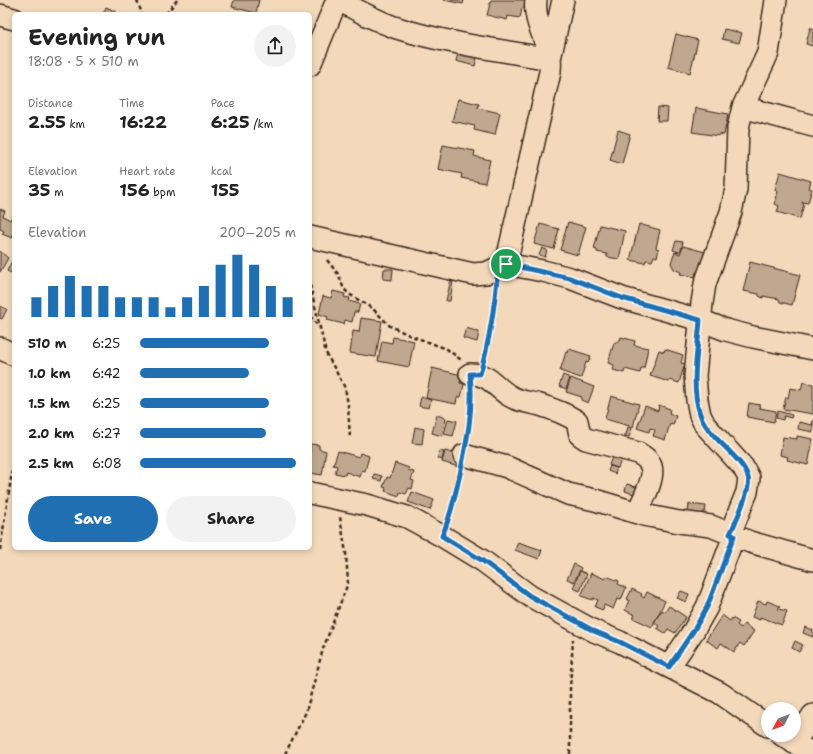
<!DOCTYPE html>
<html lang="en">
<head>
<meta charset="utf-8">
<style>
  :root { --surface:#fff; --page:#f2f2f2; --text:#222; --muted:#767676; --accent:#1f6fb2 }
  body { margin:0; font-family:"Shantell Sans",sans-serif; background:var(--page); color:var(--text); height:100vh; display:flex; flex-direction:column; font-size:15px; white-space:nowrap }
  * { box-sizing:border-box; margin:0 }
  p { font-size:13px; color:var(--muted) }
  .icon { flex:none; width:22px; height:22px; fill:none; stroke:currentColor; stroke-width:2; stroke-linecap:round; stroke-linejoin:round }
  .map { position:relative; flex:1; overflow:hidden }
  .side { position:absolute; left:12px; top:12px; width:300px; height:538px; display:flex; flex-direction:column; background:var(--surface); border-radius:6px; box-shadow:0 2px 6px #0003 }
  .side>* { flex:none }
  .needle { width:26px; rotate:229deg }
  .controls { position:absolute; left:761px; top:702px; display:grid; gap:8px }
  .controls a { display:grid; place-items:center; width:40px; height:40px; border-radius:50%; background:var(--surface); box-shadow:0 2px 6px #0003; font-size:20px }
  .pin { position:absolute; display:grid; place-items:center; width:34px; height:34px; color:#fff; margin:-17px; border:2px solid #fff; border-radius:50%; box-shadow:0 1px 4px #0007 }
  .round { display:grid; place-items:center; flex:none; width:42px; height:42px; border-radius:21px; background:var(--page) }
  .summary { display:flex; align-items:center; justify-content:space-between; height:68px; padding:0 16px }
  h1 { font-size:22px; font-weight:700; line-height:30px }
  .stats { display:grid; grid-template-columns:repeat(3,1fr); gap:6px; height:68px; padding:4px 16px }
  .stats div { display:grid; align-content:center }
  .stats b { font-size:17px; font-weight:700 }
  .stats small { font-size:11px; font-weight:400 }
  .stats p { font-size:11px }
  .chart { height:112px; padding:8px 16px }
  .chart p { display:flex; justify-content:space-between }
  .chart svg { width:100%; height:72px; margin-top:4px; stroke:var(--accent); stroke-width:6 }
  .primary-button { display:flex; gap:8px; margin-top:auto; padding:8px 16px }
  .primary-button a { flex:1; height:46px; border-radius:24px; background:var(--accent); color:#fff; font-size:16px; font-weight:700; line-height:46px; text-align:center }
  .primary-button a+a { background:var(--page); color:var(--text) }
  ul { padding:0 16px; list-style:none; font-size:13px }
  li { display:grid; grid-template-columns:64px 48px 1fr; align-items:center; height:30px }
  li i { height:10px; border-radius:5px; background:var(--accent) }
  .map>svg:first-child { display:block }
  .building { fill:#c0a78f; stroke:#3b2a1e }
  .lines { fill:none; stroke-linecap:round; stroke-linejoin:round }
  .minor-casing { stroke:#3b2a1e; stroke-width:24 }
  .path { stroke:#3b2a1e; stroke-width:2.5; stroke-dasharray:4 3; stroke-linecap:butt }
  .minor { stroke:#f3d8ba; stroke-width:21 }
  .route-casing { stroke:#fff; stroke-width:8 }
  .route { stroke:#1f6fb2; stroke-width:5 }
</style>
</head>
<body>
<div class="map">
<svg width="813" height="754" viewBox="0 0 813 754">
  <rect width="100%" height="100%" fill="#f3d8ba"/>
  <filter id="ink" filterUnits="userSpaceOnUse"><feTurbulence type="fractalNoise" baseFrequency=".025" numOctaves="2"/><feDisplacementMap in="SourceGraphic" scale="8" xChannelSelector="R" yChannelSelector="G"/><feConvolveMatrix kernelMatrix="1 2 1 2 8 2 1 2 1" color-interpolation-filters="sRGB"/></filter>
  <g filter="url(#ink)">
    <!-- building -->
    <path class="building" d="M234,0h25l-3,13 -24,-6z
      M444,0h20l-1,4z
      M491,0h36l-2,1 -1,7h-2l-2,10 -12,-2 -1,4 -20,-5z
      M106,7l9,4 -1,3h-11z
      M810,28h3v18l-7,-2z
      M724,29l18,4 -3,10 -17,-4z
      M676,34l22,6 -8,33 -22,-6z
      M459,49l19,4 -3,13 -19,-5z
      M458,99l21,5 -1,4 22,5 -5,22 -21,-5 1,-4 -23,-5z
      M658,107l10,1 -1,13h-10z
      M696,108l32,6 -4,21 -5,-1v2l-27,-4z
      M618,130l12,4 -8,30 -12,-4z
      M443,145l32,6 -1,5 16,4 -5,23 -24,-5 1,-4 -24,-5z
      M780,172l31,9 -2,7 3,1 -4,14 -6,-1v1l2,1 -4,15 -23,-7 2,-6 -4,-2 3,-13 -3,-1z
      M0,209l5,2 -2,5 7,4 3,-5 1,1v20l-1,-1 -1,3 -10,-4 2,-3 -4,-2z
      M568,222l18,5 -8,28 -18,-5z
      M540,224l19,5 -5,20 -20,-5z
      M639,224l21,6 -4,18 3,1 -2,8 -3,-1 -2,5 -6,-1 -1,3 -15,-3z
      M600,225l25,6 -6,28 -12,-2v-3l-10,-2v-2l-3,-1z
      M676,241l7,1 -2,8 -2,2 -6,-2z
      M683,246l26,7 -4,21 -9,-2 -1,5 -15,-3 1,-2 -7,-3 -3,-6 4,-11 5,2z
      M542,248l5,2 -2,7 -6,-2z
      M0,251l8,7 -8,14z
      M14,257v17l-7,-3z
      M750,262l50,13 -8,30 -12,-3 -1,-3 -16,-3v2l-4,-2v-2l-16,-3z
      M384,269h9l-1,11 -9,-1z
      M451,281h2l-3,20h-4l4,-18h1z
      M333,291l12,3 -1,3 6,1 -1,3 11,3 -2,8h-4l-2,10 -7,-2 -1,4 -17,-4 1,-3 -9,-3 4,-18 8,2z
      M0,306l7,3 -5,10 -2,-1z
      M361,318l21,3 -6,36 -26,-4 3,-22 6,1z
      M466,328l13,4 -2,10 -14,-4z
      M393,337l21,4 -5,26 -31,-6 4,-20 10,2z
      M621,337l14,4 -1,4 14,3 -4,20h-3l-1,5 -15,-4 -1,4 -11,-3 1,-5 -6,-2 6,-20 6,-3z
      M569,349l22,7 -3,7 -2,-1 -5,16 -21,-7 6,-19 2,1z
      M665,349l18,6 -2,8 4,1 -6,19 -9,-3 -1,2 -19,-6 9,-26 5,2z
      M432,368l30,7 -2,8 4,1 -3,13h-4l-1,7 -30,-6z
      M563,375l7,3 -4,11 -7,-3z
      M571,378l23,9 -6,16 -7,-3 1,-3 -16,-5z
      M803,382l10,2v30l-30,-5 3,-12 2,1 2,-10 11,2z
      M611,396l28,8 -6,23 -28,-8z
      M421,397l10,3 -2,8 -10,-2z
      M749,403l11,2 -1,3 17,3 -2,11 -27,-5z
      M659,405l11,4 -1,4 7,3 -3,9 -3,-1 -5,16 -12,-4 2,-6 -5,-2 -1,4 -12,-4 8,-22 13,5z
      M778,411l14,4 -1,3 -7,-2 -1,4 -7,-2z
      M437,415l9,3 -4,18 -10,-3z
      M448,419l9,2 -4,15 -9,-2z
      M813,420v12l-15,-3 1,-7 13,3z
      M415,427l9,2 -2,15 -10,-1z
      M628,427l4,1 -3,9 -5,-1v-2l2,1z
      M797,436l16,3 -5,26 -21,-5 1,-3 -8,-2 3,-18 14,2z
      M310,444l9,1v4l7,2 -4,24 -12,-2z
      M338,451l21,6 1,-4 9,3 -4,15 -3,-1 -2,7 -14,-5 -1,3 -10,-2 2,-7 -4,-1z
      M440,451l4,1 -2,8 -5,-2z
      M445,451l17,4 -3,12 -17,-5z
      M612,457l9,3 -3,8 -9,-3z
      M395,463l14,5 -1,2 6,2 -3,8 3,1 -2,8 -3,-1 -3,6 -6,-2 -1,4 -14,-5 1,-3 -3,-1 4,-10 3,1z
      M610,466l7,2 -2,6 -7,-3z
      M374,474l8,2 -1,5 -8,-2z
      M627,484l12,4 -2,7 -12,-4z
      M412,492l22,8 -4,10 -22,-8z
      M689,504l17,2 -1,6h-2l-1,3 -14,-2z
      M518,542l24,8 -3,9 -24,-9z
      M574,564l7,4 -7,14 -7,-3z
      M580,571l7,3 -7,17 -7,-3z
      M591,573l14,6 1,-3 13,5 -1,3 8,4 -5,12 -4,-1 -4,10 -9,-4 -1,5 -8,-3 3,-7 -5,-2v2l-12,-4z
      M632,589l10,5 -1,2 3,2 3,-6 18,9 -13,26 -19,-9 2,-3 -10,-5 4,-10 -2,-1z
      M681,591l8,3 -3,8 -9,-4z
      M758,601l8,3 1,-3 13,5 -2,3 9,2 -5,14 -22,-8v3l-8,-3z
      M669,606l17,11 -11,16 -7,-4 -3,4 -8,-5 2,-2 -5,-4 8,-12 3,2z
      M722,615l8,6 2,-3 7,4 -2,3 4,3 3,-4 10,7 -10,15 -4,-3 -6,9 -13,-9 -3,5 -12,-8z
      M805,627l8,3v7l-10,-4z
      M795,641l8,4 -4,7 -7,-4z"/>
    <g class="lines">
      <defs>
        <path id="minor" d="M339,0c17,10 36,20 55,27 49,16 106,23 156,32l13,-59
          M0,15l14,4
          M310,65l27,-65
          M743,107l70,19
          M310,237l163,37 13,-1 20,-9 37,7 27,7 52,20 78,22 26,10 27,7 60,12
          M506,264l44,-192c0,-4 1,-9 0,-13 -3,-21 -17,-37 -14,-59
          M0,348l14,7
          M470,374c21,0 24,13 40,22 9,6 20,6 30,9 13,4 26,9 37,16l3,14 6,4 52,14c5,3 10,6 12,11 7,11 -8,38 -13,49
          M464,455l43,12 61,27 27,6 49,15 35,7 32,4 39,16 63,18
          M310,493l57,12 40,12 35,19 41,25 47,35 64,35 26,11 100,51 48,33
          M730,534l17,-42 2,-14 -6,-11 -38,-42 -5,-10 -3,-15 -2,-24 7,-73 3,-19 26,-72 5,-23 2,-61 5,-21 25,-54 8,-53
          M669,667l25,-37 13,-23 27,-71
          M782,735l31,19
          M794,743l19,-28"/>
      </defs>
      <!-- minor casing -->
      <use href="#minor" class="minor-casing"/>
      <!-- path -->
      <path class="path" d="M137,0l5,14
        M166,14l11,-14
        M327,260l11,14 6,15 5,5 24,15 17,17 19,9 38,14 14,11
        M310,285l16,68 18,33 2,7 2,12 2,34
        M310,316l10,12
        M484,358l4,-15 8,-55
        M467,438l5,-46
        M449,520l11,-47
        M0,550l14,-91
        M285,754l21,-42 17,-63 25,-66 -2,-30 -6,-36
        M570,754v-66l3,-49"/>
      <!-- minor -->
      <use href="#minor" class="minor"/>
    </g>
  </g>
  <g class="lines" filter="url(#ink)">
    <defs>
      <path id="route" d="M506,264l64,14 52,20 78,22c-2,30 -10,65 0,94 3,11 12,19 19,27 9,9 26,24 29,36 4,11 -13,46 -18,57l4,2 -27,71 -13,23 -25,37 -49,-25 -26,-11 -64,-35 -47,-35 -41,-25c9,-20 13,-41 18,-62 7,-33 14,-66 10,-100h10c10,-35 15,-70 18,-106z"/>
    </defs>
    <!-- route casing -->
    <use href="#route" class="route-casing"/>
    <!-- route -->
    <use href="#route" class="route"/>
  </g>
</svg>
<div class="controls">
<a><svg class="needle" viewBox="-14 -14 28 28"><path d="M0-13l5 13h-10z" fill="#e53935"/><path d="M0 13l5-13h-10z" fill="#767676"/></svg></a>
</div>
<div class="pin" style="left:506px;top:264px;background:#1e9e55"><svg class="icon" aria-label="arrive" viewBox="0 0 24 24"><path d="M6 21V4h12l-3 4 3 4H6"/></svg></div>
<section class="side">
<div class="summary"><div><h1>Evening run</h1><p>18:08 · 5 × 510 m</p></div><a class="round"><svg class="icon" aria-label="share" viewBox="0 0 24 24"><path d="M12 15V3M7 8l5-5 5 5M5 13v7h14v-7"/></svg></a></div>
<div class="stats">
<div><p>Distance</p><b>2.55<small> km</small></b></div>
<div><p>Time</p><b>16:22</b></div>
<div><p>Pace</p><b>6:25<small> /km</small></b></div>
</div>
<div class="stats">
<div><p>Elevation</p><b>35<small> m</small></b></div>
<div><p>Heart rate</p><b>156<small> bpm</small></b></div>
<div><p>kcal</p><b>155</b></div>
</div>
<div class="chart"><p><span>Elevation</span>200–205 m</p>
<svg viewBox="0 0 160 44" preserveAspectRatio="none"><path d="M5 44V32M15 44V25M25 44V19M35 44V25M45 44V25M55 44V32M65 44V32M75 44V32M85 44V38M95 44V32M105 44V25M115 44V12M125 44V6M135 44V12M145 44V25M155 44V32"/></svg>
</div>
<ul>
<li><b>510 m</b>6:25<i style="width:83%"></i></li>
<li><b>1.0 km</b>6:42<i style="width:70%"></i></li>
<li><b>1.5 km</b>6:25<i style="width:83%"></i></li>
<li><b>2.0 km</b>6:27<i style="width:81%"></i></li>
<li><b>2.5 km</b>6:08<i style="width:100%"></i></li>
</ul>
<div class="primary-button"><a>Save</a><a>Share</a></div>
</section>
</div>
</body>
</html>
